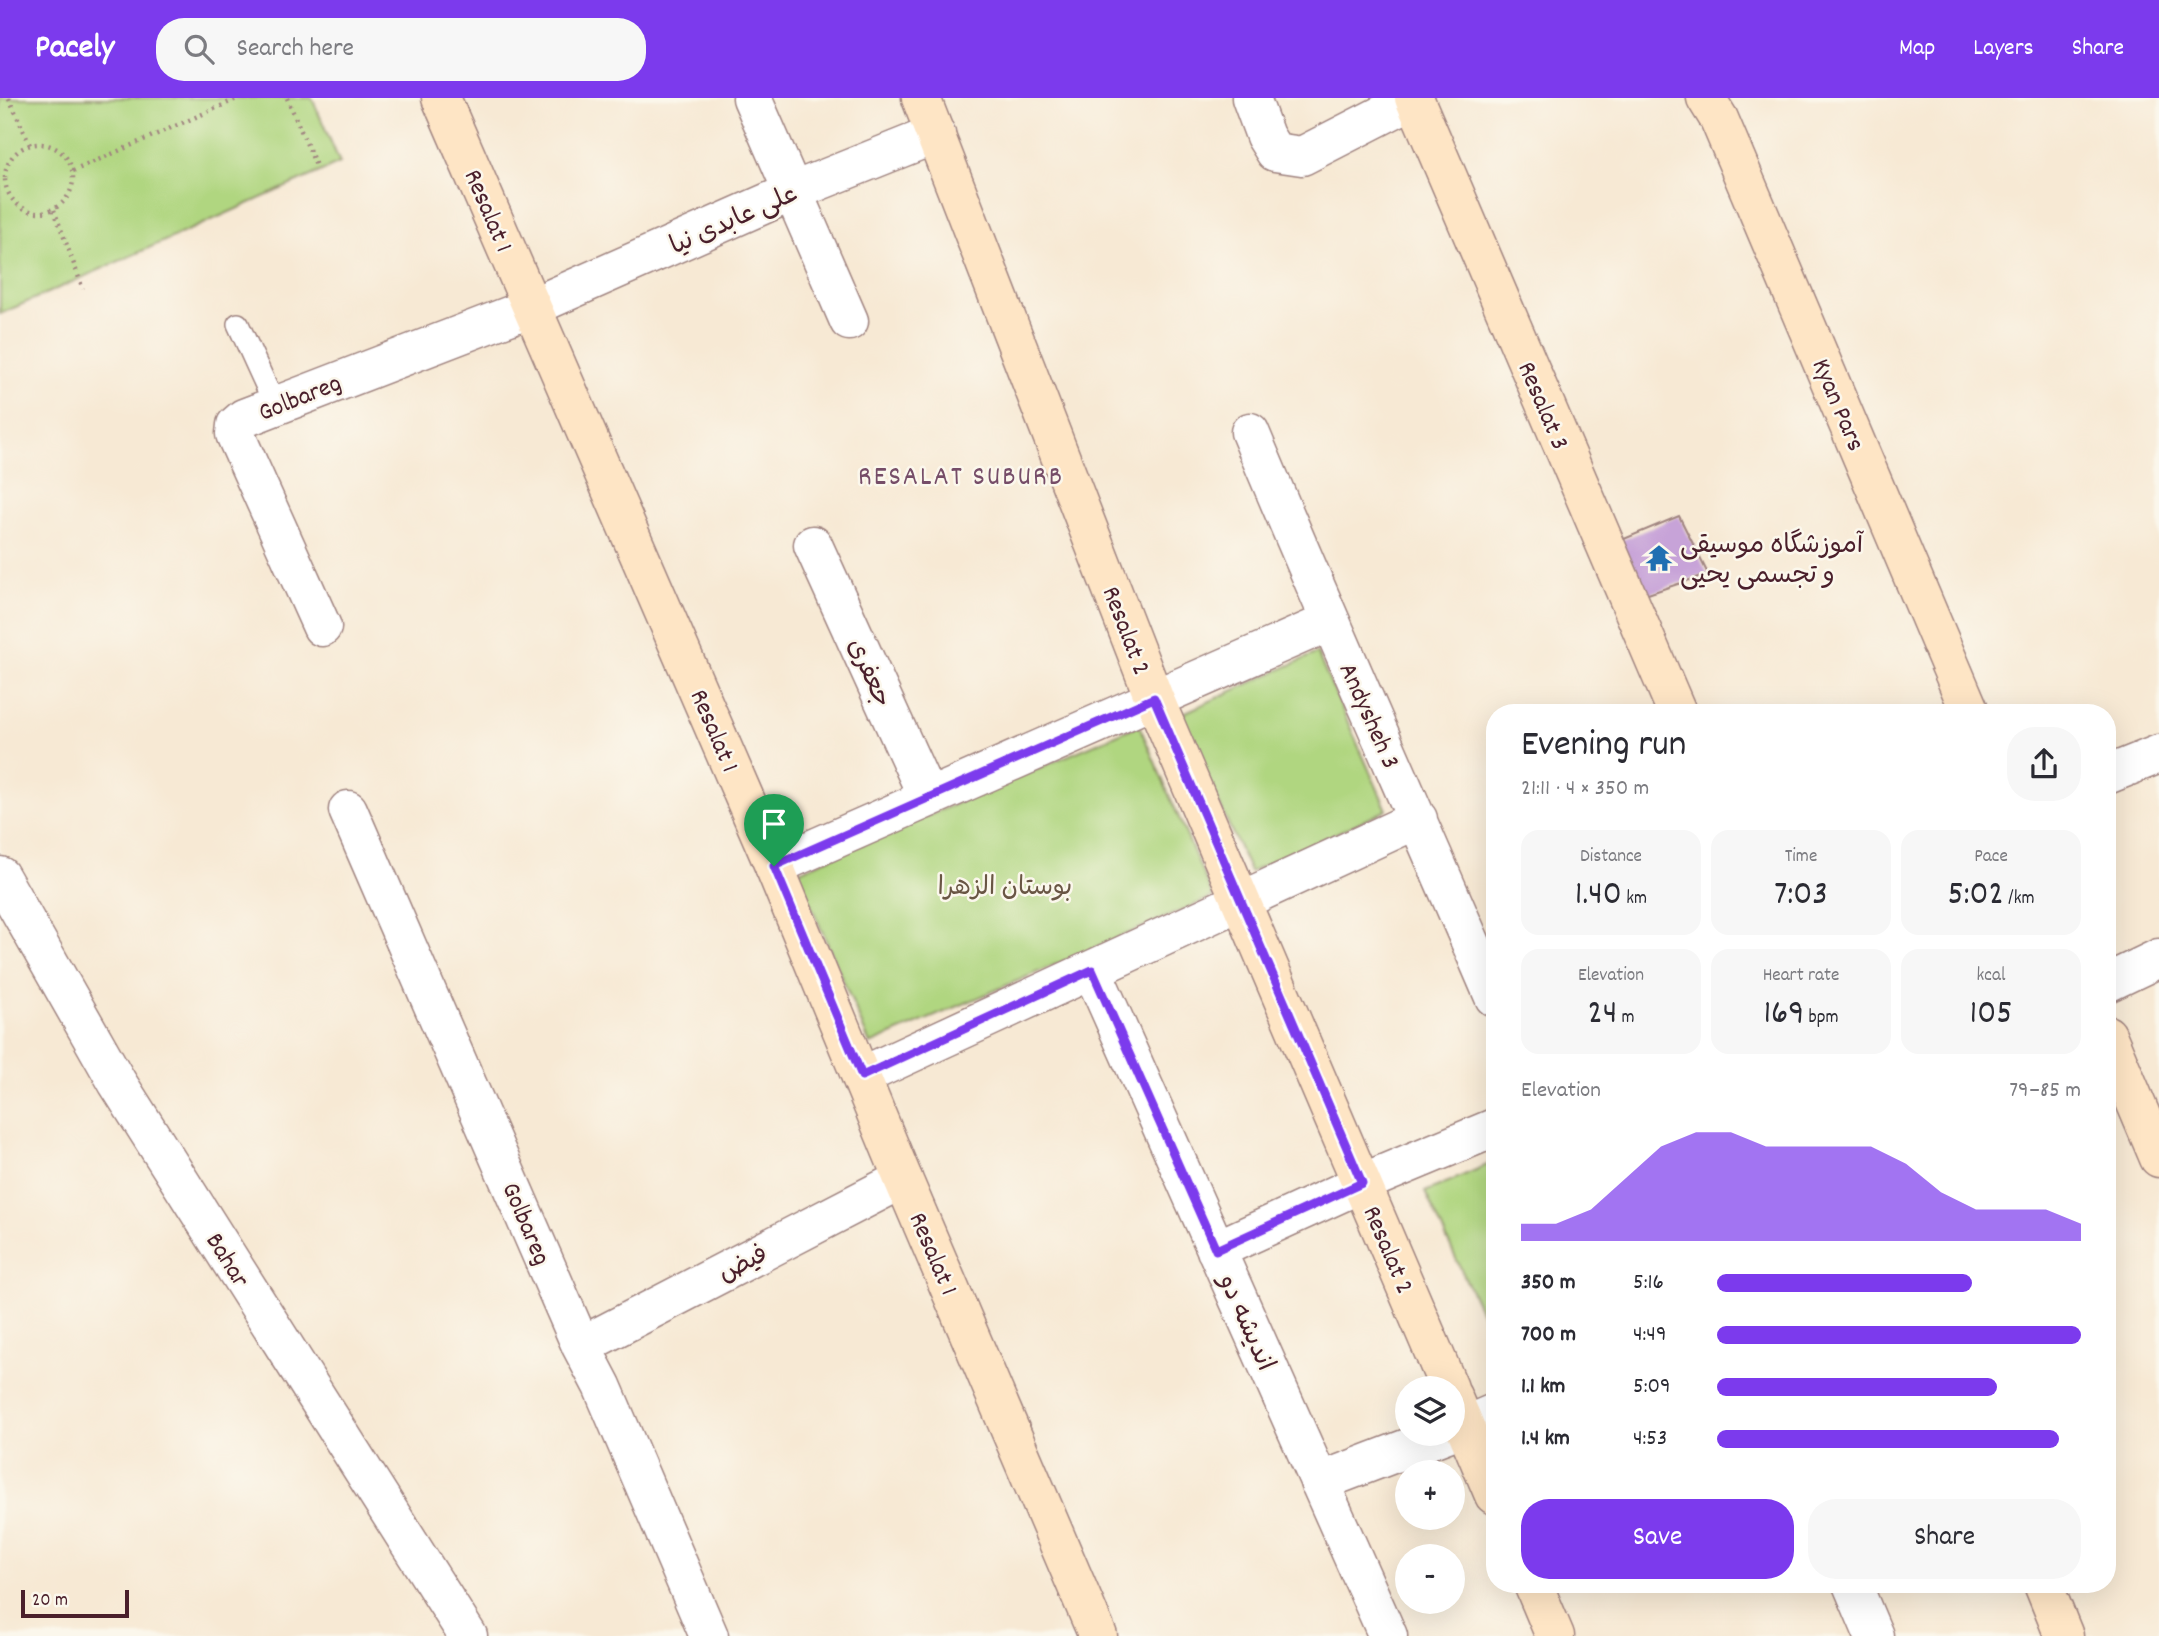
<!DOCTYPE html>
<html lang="en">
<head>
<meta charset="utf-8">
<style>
  :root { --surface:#fff; --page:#f7f7f7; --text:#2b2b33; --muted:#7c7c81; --accent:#7c3aed }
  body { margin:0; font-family:Dekko,"Playpen Sans Arabic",sans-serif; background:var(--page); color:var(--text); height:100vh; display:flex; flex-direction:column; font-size:26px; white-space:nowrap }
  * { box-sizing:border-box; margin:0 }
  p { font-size:23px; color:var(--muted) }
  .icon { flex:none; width:38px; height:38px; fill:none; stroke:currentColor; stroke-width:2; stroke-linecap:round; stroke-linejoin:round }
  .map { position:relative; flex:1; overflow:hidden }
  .side { position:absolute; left:1486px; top:606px; width:630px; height:889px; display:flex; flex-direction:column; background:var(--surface); border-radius:28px; box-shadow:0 7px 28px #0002 }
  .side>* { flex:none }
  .buttons { position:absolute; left:1395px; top:1278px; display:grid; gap:14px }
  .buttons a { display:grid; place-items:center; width:70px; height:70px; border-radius:50%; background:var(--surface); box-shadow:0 7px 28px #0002; font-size:35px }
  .scale { position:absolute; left:21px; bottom:18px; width:108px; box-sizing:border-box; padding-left:7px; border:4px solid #4a1f2b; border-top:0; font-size:19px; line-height:24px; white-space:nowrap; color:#4a1f2b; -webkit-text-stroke:5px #fbf7ec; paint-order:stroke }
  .pin { position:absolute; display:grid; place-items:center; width:60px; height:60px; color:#fff; margin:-72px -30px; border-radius:50% 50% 50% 0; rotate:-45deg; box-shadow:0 0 7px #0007 }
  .pin .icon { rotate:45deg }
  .round { display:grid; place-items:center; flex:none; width:74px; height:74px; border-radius:28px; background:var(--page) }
  .overview { display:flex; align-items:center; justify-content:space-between; height:119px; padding:0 35px }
  h1 { font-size:38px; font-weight:600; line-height:52px }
  .metrics { display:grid; grid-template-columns:repeat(3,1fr); gap:10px; height:119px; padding:7px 35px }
  .metrics div { display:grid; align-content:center; border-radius:18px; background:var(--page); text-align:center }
  .metrics b { font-size:35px; font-weight:600 }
  .metrics small { font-size:19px; font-weight:400 }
  .metrics p { font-size:19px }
  .chart { height:196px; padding:14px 35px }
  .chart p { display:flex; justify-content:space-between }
  .chart svg { width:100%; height:126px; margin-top:7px; fill:var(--accent); opacity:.7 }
  .button { display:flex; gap:14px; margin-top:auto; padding:14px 35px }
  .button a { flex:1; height:80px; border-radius:28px; background:var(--accent); color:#fff; font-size:28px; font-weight:600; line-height:80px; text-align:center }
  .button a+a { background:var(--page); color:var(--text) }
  ul { padding:0 35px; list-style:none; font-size:23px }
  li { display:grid; grid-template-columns:112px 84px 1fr; align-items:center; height:52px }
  li i { height:18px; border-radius:9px; background:var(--accent) }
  header { display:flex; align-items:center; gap:42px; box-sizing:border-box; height:98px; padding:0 35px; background:var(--accent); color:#fff }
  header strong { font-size:33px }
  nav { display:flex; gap:38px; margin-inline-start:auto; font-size:24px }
  .search { width:490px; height:63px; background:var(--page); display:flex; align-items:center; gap:18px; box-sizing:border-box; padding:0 24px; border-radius:28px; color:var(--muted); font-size:26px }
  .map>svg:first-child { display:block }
  .green { fill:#b0d680; stroke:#7d7a56; stroke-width:2 }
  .building { fill:#c7a3d8 }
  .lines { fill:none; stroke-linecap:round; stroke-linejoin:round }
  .lane-casing { stroke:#a08480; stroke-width:24 }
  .street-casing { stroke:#a08480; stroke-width:41 }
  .secondary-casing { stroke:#a08480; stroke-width:41 }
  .path { stroke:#a08480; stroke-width:4.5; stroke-dasharray:2 5; stroke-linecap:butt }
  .lane { stroke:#fff; stroke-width:21 }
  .street { stroke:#fff; stroke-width:38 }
  .secondary { stroke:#fee5c5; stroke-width:38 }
  .route-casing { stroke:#fff; stroke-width:14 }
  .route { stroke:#7c3aed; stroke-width:9 }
  .labels { text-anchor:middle; stroke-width:5; stroke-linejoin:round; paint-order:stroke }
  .street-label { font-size:26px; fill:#4a1f2b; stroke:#fbf7ec }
  .poi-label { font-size:26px; fill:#4a1f2b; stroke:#fbf7ec; text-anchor:start }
  .park-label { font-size:26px; fill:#695644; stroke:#fbf7ec }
  .neighbourhood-label { font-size:28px; letter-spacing:2px; fill:#764d68; stroke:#fbf7ec }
</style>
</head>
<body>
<header>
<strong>Pacely</strong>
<div class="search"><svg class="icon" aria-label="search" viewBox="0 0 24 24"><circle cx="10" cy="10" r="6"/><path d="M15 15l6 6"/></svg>Search here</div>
<nav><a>Map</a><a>Layers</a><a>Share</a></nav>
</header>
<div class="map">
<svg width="2159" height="1538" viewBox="0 0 2159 1538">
  <rect width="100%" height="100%" fill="#fbf7ec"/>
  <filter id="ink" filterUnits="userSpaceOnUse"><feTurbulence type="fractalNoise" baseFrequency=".0143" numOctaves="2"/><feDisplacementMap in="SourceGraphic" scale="14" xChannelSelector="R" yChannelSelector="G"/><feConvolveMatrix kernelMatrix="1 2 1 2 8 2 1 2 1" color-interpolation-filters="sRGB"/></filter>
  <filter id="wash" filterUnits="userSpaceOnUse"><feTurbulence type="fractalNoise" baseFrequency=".00686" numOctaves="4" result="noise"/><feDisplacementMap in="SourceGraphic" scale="28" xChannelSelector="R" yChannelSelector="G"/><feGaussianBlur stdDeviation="1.57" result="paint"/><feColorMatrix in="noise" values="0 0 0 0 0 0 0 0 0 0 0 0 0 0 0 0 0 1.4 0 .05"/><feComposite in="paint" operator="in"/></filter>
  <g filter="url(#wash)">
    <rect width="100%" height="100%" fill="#f7e9d4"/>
    <!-- green -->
    <path class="green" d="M0,0h312l28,65 -340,151z
      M1317,555l70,157 -137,62 -71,-157z
      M1139,627l74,172 -343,147 -73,-172z
      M1494,1064v178l-69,-148z"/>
    <g id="blocks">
      <!-- building -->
      <path class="building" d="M1679,418l29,58 -72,24 -24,-54z"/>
    </g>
  </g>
  <g filter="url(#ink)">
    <use href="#blocks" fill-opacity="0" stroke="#a08480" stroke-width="2"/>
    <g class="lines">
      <defs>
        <path id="lane" d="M238,226l37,81"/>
        <path id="street" d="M752,0l97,223
          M1251,0l14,38 10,16 27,4 113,-58
          M1250,334c79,190 163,376 244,565
          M813,447l115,253
          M322,529l-87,-193 1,-9 8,-7 288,-111 262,-116 142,-57
          M2107,677l52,-21
          M348,712l233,536 21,40 107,250
          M774,768l555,-244
          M0,778l117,206 351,554
          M1092,872l296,666
          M2107,885l52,-25
          M862,978l556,-257
          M1216,1152l146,-67 132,-55
          M581,1248l322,-167
          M1452,1333l42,-18
          M1319,1384l128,-49
          M1852,1486l22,52"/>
        <path id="secondary" d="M441,0l333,768 129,313 195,457
          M921,0l233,600 295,690
          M1414,0l263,614
          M1706,0l13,21 251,593
          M2107,937l52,123
          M1452,1298l42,99
          M1533,1486l22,52
          M2043,1486l21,52"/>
      </defs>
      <!-- lane casing -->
      <use href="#lane" class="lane-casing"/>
      <!-- street casing -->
      <use href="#street" class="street-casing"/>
      <!-- secondary casing -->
      <use href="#secondary" class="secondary-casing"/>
      <!-- path -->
      <path class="path" d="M9,0l21,47
        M287,0l30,70
        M5 80a34 34 0 1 1 68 0a34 34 0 1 1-68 0Z
        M73,73l166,-73
        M54,112l29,79"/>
      <!-- lane -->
      <use href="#lane" class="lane"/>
      <!-- street -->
      <use href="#street" class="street"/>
      <!-- secondary -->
      <use href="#secondary" class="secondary"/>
    </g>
  </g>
  <g class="lines" filter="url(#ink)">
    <defs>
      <path id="route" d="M1154,600l208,485 -146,67 -124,-280 -230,106 -88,-210z"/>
    </defs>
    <!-- route casing -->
    <use href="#route" class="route-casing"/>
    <!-- route -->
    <use href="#route" class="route"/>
  </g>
  <!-- icons -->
  <defs>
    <symbol id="temple-bare" viewBox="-9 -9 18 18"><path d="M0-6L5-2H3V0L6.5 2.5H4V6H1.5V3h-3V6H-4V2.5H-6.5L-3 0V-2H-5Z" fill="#1f6fb2" stroke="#fbf7ec" stroke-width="2.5" paint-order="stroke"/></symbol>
  </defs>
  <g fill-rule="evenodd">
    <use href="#temple-bare" x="1640" y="441" width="38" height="38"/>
  </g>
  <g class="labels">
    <!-- street labels -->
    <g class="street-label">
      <text transform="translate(490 112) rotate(67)" y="9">Resalat 1</text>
      <text transform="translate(733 120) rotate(-24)" y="9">علی عابدی نیا</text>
      <text transform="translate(299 298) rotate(-22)" y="9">Golbareg</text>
      <text transform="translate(1840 306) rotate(67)" y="9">Kyan Pars</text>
      <text transform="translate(1545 307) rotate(67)" y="9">Resalat 3</text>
      <text transform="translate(1128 532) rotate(69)" y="9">Resalat 2</text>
      <text transform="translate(871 574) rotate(66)" y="9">جعفری</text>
      <text transform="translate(1371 617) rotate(66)" y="9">Andysheh 3</text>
      <text transform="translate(716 632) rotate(67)" y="9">Resalat 1</text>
      <text transform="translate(528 1125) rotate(67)" y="9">Golbareg</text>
      <text transform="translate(1390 1151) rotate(67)" y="9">Resalat 2</text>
      <text transform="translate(935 1155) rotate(67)" y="9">Resalat 1</text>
      <text transform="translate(229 1161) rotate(58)" y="9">Bahar</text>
      <text transform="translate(742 1164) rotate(-27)" y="9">فیض</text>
      <text transform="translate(1248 1224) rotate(66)" y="9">اندیشه دو</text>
    </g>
    <!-- poi labels -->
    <g class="poi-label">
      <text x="1680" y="454">آموزشگاه موسیقی<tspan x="1680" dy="30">و تجسمی یحیی</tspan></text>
    </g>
    <!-- park labels -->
    <g class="park-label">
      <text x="1005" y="796">بوستان الزهرا</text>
    </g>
    <!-- neighbourhood labels -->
    <g class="neighbourhood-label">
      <text x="961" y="386">RESALAT SUBURB</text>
    </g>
  </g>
</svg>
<div class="buttons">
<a><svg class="icon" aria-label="layers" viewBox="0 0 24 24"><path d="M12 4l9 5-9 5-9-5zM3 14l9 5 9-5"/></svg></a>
<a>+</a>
<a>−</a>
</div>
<div class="scale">20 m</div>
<div class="pin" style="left:774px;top:768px;background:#1e9e55"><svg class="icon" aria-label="arrive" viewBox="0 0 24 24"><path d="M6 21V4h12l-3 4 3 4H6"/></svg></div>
<section class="side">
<div class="overview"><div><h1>Evening run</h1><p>21:11 · 4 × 350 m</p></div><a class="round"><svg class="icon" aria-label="share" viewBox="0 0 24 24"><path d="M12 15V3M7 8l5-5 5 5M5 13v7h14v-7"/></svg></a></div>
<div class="metrics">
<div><p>Distance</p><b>1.40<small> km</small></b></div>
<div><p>Time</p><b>7:03</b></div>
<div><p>Pace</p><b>5:02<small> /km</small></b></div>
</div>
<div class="metrics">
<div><p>Elevation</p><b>24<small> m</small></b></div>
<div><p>Heart rate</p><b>169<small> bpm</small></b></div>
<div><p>kcal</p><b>105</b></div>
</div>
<div class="chart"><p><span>Elevation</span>79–85 m</p>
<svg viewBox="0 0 160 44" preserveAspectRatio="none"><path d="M0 44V38L10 38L20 33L30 22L40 11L50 6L60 6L70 11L80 11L90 11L100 11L110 17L120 27L130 33L140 33L150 33L160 38V44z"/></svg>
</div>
<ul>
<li><b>350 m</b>5:16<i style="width:70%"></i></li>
<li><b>700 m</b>4:49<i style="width:100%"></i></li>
<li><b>1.1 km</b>5:09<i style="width:77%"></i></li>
<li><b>1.4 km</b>4:53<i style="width:94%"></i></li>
</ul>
<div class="button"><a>Save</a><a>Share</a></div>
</section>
</div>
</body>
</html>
